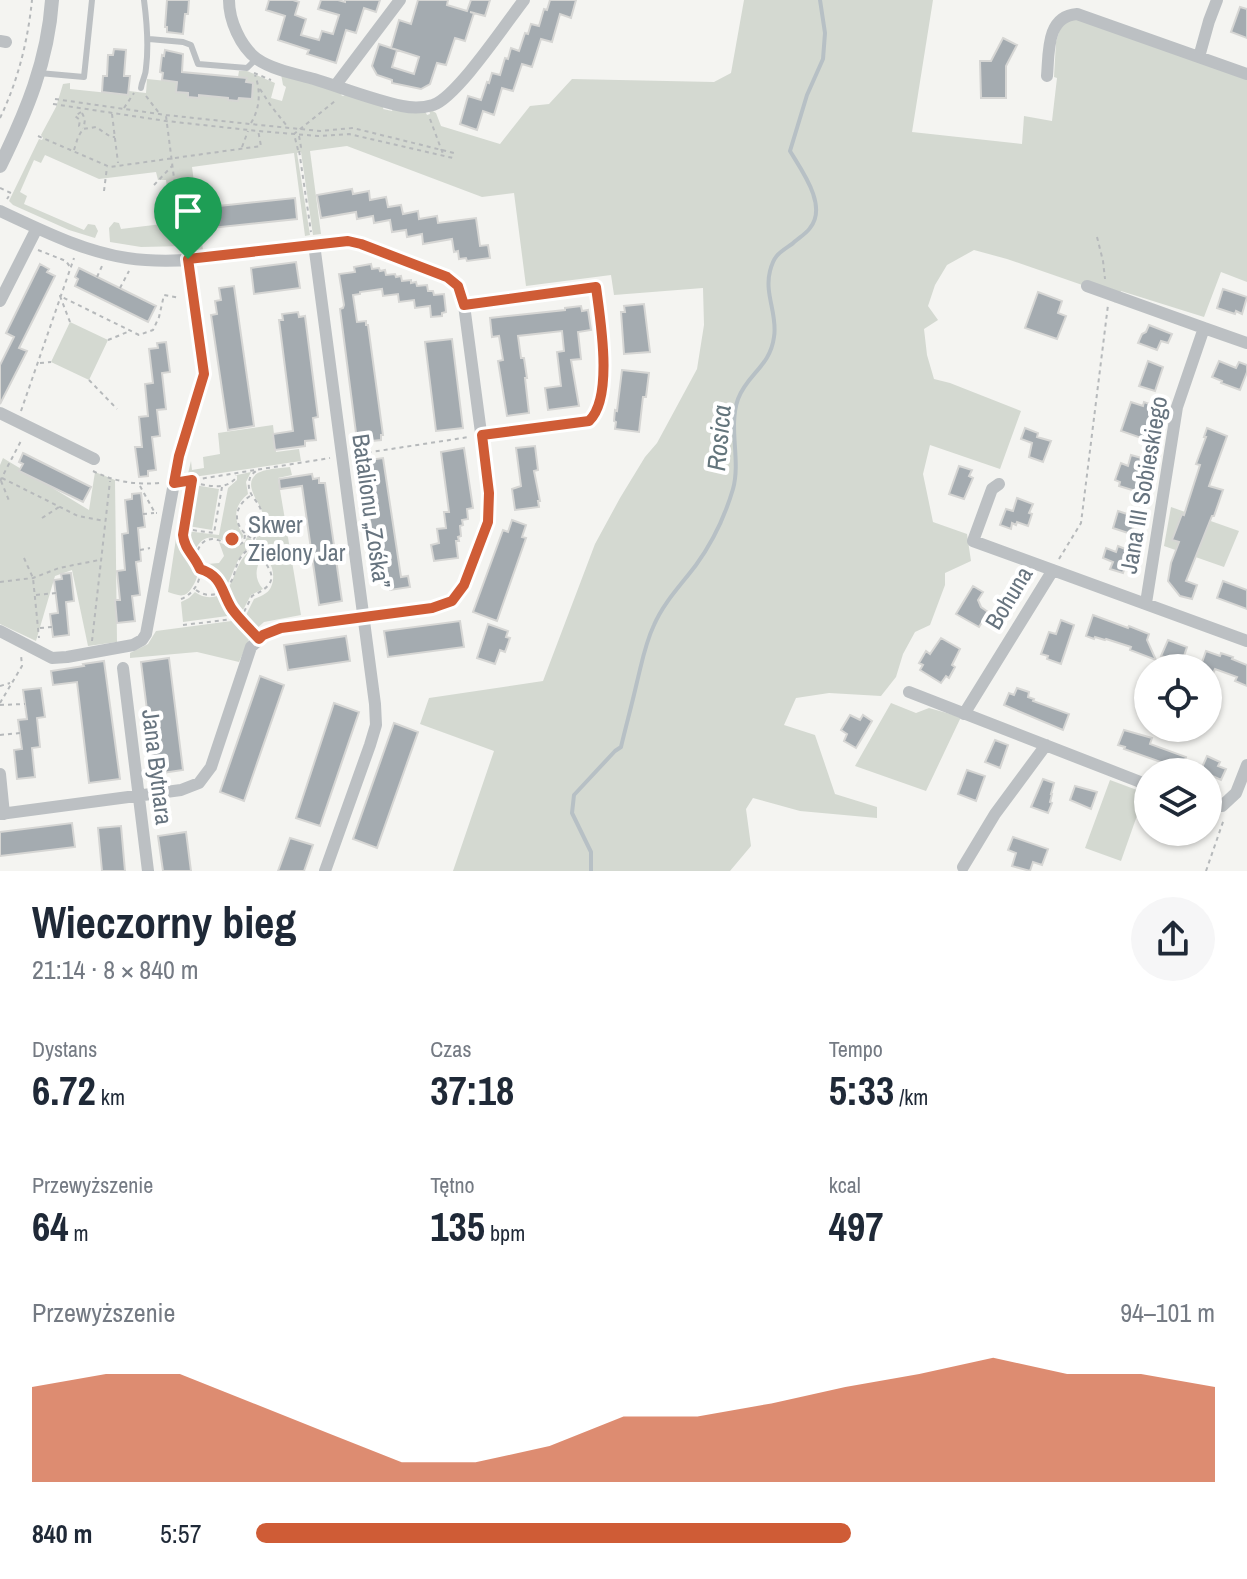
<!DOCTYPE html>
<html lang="pl">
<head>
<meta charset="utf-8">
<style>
  :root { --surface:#fff; --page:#f6f6f7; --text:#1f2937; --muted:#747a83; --accent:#cf5c36 }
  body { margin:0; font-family:"Archivo Narrow",sans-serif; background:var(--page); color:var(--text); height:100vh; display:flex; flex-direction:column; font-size:30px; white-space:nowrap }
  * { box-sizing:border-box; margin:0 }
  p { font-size:26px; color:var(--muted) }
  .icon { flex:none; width:44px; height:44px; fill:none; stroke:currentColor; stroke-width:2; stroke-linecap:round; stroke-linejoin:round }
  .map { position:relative; height:871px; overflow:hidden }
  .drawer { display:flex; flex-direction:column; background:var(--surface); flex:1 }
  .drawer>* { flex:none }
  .fabs { position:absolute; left:1134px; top:654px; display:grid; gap:16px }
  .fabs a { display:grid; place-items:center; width:88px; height:88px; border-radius:50%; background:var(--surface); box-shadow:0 2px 6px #0004; font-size:40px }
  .pin { position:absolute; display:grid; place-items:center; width:68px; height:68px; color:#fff; margin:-82px -34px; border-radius:50% 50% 50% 0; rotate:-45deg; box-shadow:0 0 8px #0007 }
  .pin .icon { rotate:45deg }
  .round { display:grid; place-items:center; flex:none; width:84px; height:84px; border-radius:42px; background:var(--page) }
  .head { display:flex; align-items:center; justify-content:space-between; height:136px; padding:0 32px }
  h1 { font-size:44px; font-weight:800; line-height:60px }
  .stats { display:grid; grid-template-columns:repeat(3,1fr); gap:12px; height:136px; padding:8px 32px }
  .stats div { display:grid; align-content:center }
  .stats b { font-size:40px; font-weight:800 }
  .stats small { font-size:22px; font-weight:400 }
  .stats p { font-size:22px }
  .chart { height:224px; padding:16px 32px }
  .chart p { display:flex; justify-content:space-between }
  .chart svg { width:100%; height:144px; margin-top:8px; fill:var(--accent); opacity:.7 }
  ul { padding:0 32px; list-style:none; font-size:26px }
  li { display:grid; grid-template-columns:128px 96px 1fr; align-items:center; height:60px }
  li i { height:20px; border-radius:10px; background:var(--accent) }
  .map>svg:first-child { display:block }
  .green { fill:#d4d9d1 }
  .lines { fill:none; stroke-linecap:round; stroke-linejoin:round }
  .stream { stroke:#b7c0c5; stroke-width:4 }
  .building { fill:#a4abb0; stroke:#d6d6d4; stroke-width:2 }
  .path { stroke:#b6b9bb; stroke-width:2; stroke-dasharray:4 4; stroke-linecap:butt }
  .service { stroke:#bcc0c3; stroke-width:6 }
  .minor { stroke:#bcc0c3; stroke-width:12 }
  .tertiary { stroke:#bcc0c3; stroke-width:14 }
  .route-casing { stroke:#fff; stroke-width:16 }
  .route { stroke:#cf5c36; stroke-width:10 }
  .poi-dot { fill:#cf5c36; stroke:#fff; stroke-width:3 }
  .labels { text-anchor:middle; stroke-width:8; stroke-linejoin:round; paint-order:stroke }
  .street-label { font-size:24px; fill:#67747f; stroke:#fff }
  .poi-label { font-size:24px; fill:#67747f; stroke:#fff; text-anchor:start }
  .water-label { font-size:26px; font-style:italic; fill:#63757c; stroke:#fff }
</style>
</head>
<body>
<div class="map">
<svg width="1247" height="871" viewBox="0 0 1247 871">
  <rect width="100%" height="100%" fill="#f4f4f1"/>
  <!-- green -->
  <path class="green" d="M744,0h189l-21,132 110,12 2,-28 28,5 5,-43 -3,-1 2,-35 5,-17 11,-8 175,61v204l-26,-10 -17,45 -83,-26 -6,12 -4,-8 -104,-36 -33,-9 -27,15 -12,20 -7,21 10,14 -14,9 3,26 7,24 16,4 71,28 -21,58 -70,-24 -7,29 10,48 34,12 4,27 -26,12v12l-15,40 -15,7 -12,22 -7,23 -15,19 -52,-3 -33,5 -12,27 31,10 20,59 42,13v11l-77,-7 -47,-13 -7,11 5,37 -21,25h-277l41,-120 -74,-27 9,-26 114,-17 52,-137 25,-46 25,-41 12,-14 40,-74 7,-44 -1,-37 -89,7 -3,-20 -85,11 -12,-93 -32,4 -135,-51 -37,5 11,83 -8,1 -12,-83 -4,1 13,82 -5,1 -11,-83 -102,14 11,83h-11l-7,-4 -44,1 -31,-5 -1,-14 5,-6 5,1 2,6 41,-5v-8l8,-1 -4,-35h-8l-2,-8 -57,7 -54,-24 -4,8 -7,-3 -14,32 7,4 -3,8 60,26 4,-6 7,1 3,6 -3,7 -26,-8 -56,-25 -4,-4 30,-62 3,1 1,-2 -2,-3 15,-28 7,-23 7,-1v6l58,6 1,-4 17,2 1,-14 30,3 -1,10 12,1 11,4v-2l29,3v2l10,1 1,-3 13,1 1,-16 -7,-1v-4l-8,-1 1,-6h8l28,12 -4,15 11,3 4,-14 -3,-2 -2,-11 62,19 -2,2 2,1 4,-2 37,11 -1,4 9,2 1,-3 32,3 2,4 3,-1 -1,-4h2l5,3 5,13 59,18 30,-38 19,-2 23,-25 142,3 17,-9z
    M70,322l38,18 -19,40 -38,-18z
    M273,425l3,27 23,-3 2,12 -114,17 4,-17 1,9 12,-2 -1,-11 17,-3 -2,-21z
    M3,458l86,52 6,-38 20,8 2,162 -29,4 -16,-76 -17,6 -19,65 -36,-17v-159z
    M290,467l2,8 -14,3 23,137 -37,7 -9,8 -13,-12 4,-3 8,-16c4,-2 8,-3 12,-6 9,-6 9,-23 3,-31 -6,-9 -11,-11 -13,-23 3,-8 9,-14 7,-23 -1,-9 -7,-15 -10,-23 -10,-25 21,-24 37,-26z
    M251,472l-5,10 2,12c-15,12 -15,26 -4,42l-7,8c-19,-3 -31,-17 -43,8l-8,-11v-10l33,4 9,-47 9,-8v-5z
    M189,482l-8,53c2,22 28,29 10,54 -7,10 -13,6 -23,3l16,-107v-2z
    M194,485l25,4 -7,41 -24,-4z
    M1171,507l68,24 -15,36 -60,-21z
    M247,537l5,3v6c-17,9 -17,28 -27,42 -6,-10 -12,-16 -22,-20l-2,-5 6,1 12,-1 5,-7 -5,-14c10,5 16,6 26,0z
    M253,549l7,11c-5,11 -5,20 3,29l-12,6 -9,17 -3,2 -5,-5 -8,-18c11,-14 10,-32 27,-42z
    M195,592c9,7 19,6 28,2l8,16 4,5 -52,7 -2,-20 8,-4z
    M239,620l12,15 -12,27 -42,-10 -67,6v-5l18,-9 8,-13z
    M891,703l25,10 13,-5 32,9 -35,74 -71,-25z
    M1110,780l35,13 -24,68 -36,-13z"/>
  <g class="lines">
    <!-- stream -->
    <path class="stream" d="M591,871v-19l-19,-39 2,-18 41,-44 6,-4c5,-21 11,-43 16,-65 5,-20 8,-38 17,-57 10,-23 27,-40 42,-60 16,-22 29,-49 37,-76 8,-29 -5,-62 5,-90 9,-25 32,-32 36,-62 4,-22 -10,-43 -4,-66 4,-16 9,-18 22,-27 5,-5 14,-10 18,-16 18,-22 -8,-57 -20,-77l17,-56 16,-36 2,-26 -5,-33"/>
  </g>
  <!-- building -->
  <path class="building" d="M167,0h22l-1,14h-3l-2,20 -16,-2v-5h-2z
    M269,0h24l6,2 -4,13 11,4 -5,16 18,5 3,-9 11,3 6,-19 -21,-6 3,-9h17l7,2v-2h35l-4,12 -12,-4 -8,25 -10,-3 -10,33 -29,-9 2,-4 -31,-10 7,-24 -19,-6z
    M418,0h30l-1,5 20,6 4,-11h19l-5,16 -15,-4 4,1 -9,28 -10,-3 -9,27 -9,-2 -7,21 -9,5 -29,-6v-3l-15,-5 -5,-9 7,-22 18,6 -5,17 22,7 5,-17 -28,-9 8,-28 12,4z
    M550,0h26l-5,18 -11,-4 -8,28 -11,-3 -9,28 -10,-3 -9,27 -11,-3 -8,27 -11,-4 -6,19 -17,-6 8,-28 13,4 6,-18 2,1 3,-10 8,2 5,-17 3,1 3,-11 8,3 6,-18 3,1 3,-10 8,2 5,-17 3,1z
    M1240,7l7,2v29l-16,-6z
    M1003,38l14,7 -11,21v32h-25l-1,-37h11z
    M114,49l12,1 -2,26h6l-2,19 -26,-3 1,-16h4l1,-21h5z
    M165,50l18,4 -1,18 65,6 -1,4 7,1 -1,16 -13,-1 -1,3 -10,-1v-2l-29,-3v3l-11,-1v-4l-12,-1 1,-10 -15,-2 1,-7 -3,-1 2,-17 2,1z
    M352,189l1,5 16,-3 1,9 16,-3 2,10 13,-2 2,9 15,-3 1,8 18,-3 1,7 38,-5 4,28 8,-1 2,13 -23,3 -1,-3 -7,1 -1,-8 -4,1 -2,-13 -29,5 -1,-10 -15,3 -1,-7 -14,2 -2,-12 -16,3 -1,-7 -16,3 -1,-7 -35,6 -4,-23z
    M295,198l2,21 -95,10 -2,-21z
    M296,262l4,26 -46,6 -3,-26z
    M40,264l9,5 -2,3 8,4 -36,72 8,3 -27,53v-39l14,-28 -8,-4z
    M371,264l1,5 7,-1 1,3 5,-1 1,5 9,-1 1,3 5,-1 1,5 9,-1v3l5,-1 1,4 10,-1 1,6h5l1,4 10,-1 2,18 -4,1v3l-11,1 -1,-11 -15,2 -1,-8 -15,2 -1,-8 -15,2 -1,-7 -22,3v2l-7,1 4,27 9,-1v4h2l15,110h-2v5l-19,2 -1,-9h-5l-16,-124 3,-1 1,-3 -5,-31 16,-2 -1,-5z
    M79,268l77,38 -8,16 -73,-36 3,-7 -3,-2z
    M234,286l20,140 -26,4 -17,-115 6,-1 -2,-13 6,-1 -2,-12z
    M1223,289l24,8 -5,17 -6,-3 -1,3 -18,-6z
    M1038,292l24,9 -4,12 8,3 -9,23 -32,-11z
    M644,304l6,48 -26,2 -3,-42h4l-1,-6z
    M581,306l1,5 6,-1 3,20 -13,2 3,27 -10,1 8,46 -31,4 -3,-22 16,-2 -4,-34 7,-1 -2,-20 -44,5 3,22h3l3,20h-2l4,35 -22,3 -9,-55 5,-1 -4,-24 -7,1 -2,-19 75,-8v-2z
    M298,312l1,5 6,-1 13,101 -5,1 3,22 -11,1v5l-30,4 -2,-16 20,-3 -14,-111h4l-1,-6z
    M1149,325l23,9 -4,9 -7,-2 -4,9 -19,-7 4,-9 4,-2z
    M452,339l11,89 -27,3 -11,-89z
    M166,342l4,30 -8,1 4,36 -9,1 3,26 -8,1 4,33 -8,1v5l-9,1 -4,-30h7l-3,-30 9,-1 -3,-32 8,-1 -4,-34 9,-1 -1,-5z
    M1148,361l15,6 -8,24 -16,-5z
    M1219,361l17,7 3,-6 8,3v7l-7,18 -19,-7 1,-2 -10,-4z
    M622,370l27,3 -3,24h-3l-4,35 -24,-3 1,-7 -2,-1 1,-11 2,1z
    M1131,402l12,4 1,-4 14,5 -11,33 -26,-9z
    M1025,428l13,5 -1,4 14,4 -8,21 -14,-5 3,-14 -11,-4z
    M1207,428l20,8 -18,50 14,4 -9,26h-2l-26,65 11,4 -5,14 -12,-3 -12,-15 3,-18 8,-21 -7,-2 10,-26 2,1 16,-50 -4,-1 10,-27h-2z
    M535,446l3,24 -4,1 6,30h-2l1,6 -24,3 -3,-21 9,-3 -5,-38z
    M464,448l9,60 -6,1 1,10 -6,1 1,5 -3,1 1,10 -3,1 1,4h-3l2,17 -24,3 -3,-16 8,-2 -2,-14 9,-1 -2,-16h5l-8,-60z
    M23,453l68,34 -8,15 -64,-31 4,-7 -4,-2z
    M1131,455l14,4 -3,11 4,2 -2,5 3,1 -5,15 -23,-7 1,-4 -5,-2 6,-17 7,3z
    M383,458l18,119 7,-1 2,11 -20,3 -1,-4 -6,1 -1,-7h-3l-18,-119z
    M959,466l13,4 -3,6 4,2 -9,21 -15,-5z
    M312,474l1,5 6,-1v5h6l17,118 -23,4 -17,-119 -22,3 -1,-10z
    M141,493l4,34 -7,1 3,33 -5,1 4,33 -8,1 3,25 -18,2 -2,-23h5l-3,-29 8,-1 -3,-36 6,-1 -3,-33 7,-1v-5z
    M1017,498l16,6 -4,9 3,1 -4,12 -11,-4 -1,3 -4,-2 -1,6 -11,-4 6,-16 7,2z
    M1118,511l18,6 -5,17 -18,-6z
    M512,520l14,5 -4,12 4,1 -29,83 -24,-9 30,-82 5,2z
    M1118,546l12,5 -7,22 -13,-4 3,-7 -10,-4 3,-10 10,4z
    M71,573l3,28 -8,1 3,33 -16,2 -3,-23 8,-1 -4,-33 8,-1 -1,-5z
    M1223,581l24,9v19l-30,-11z
    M973,586l10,6 -5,8 3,7 7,5 -9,15 -23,-13z
    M1093,615l35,13 1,-2 20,8 -2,6 9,20 -26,-10 1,-3 -25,-8 -1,1 -10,-3 -1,2 -8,-3z
    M1061,620l13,5 -13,39 -14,-5 1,-3 -7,-2 8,-22 7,2z
    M460,621l4,26 -76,10 -4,-26z
    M488,624l20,7 -2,6 4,1 -5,14 -5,-2 -5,14 -18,-6z
    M346,636l4,25 -62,9 -4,-25z
    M941,638l19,11 -8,16 3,2 -6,11 -3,-2 -5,7 -21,-13 3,-5 -4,-2 7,-12 4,3z
    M1168,640l19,7 -5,15 -21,-6z
    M1206,651l14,5 1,-3 12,4 -1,2 15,6v21l-12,-5 2,-4 -22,-8 -7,16v-17h-8z
    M169,658l14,112 -28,4 -14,-112z
    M104,661l16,118 -31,4 -12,-101 -24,3 -2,-14 33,-5 -1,-2z
    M260,676l24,9 -40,116 -24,-9z
    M41,688l4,29 -8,1 3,29 -8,1 3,29 -18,2 -3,-29 8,-1 -4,-29 9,-1 -4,-29z
    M1017,688l12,4 -1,5 6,2 -1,2 36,13 -6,16 -59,-25 5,-12 5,2z
    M334,703l25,9 -39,114 -24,-8z
    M850,715l10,5 3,-5 9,6 -16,27 -12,-7 3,-7 -6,-4z
    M394,723l24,9 -41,116 -24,-9z
    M1124,730l28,8 -2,6 36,13 -5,15 -21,-7 1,-3 -37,-13 1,-2 -7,-2z
    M995,740l13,5 -8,23 -15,-6z
    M1207,756l13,6 -2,4 8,3 -5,11 -13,-6v-2h-8z
    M967,770l18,6 -9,25 -18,-7z
    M1043,779l11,4 -3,11h1l-2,8 2,1 -4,10 -17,-6z
    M1075,786l22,6 -6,17 -21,-9z
    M72,823l3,24 -75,9v-24z
    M121,826l4,45h-23l-4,-43z
    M186,832l5,39h-28l-5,-35z
    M1013,837l35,12 -6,16 -9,-3 -3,9 -18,-5 4,-13 -8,-3z
    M290,838l23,7 -9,26h-26z"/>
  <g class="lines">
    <!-- path -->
    <path class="path" d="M254,73l17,7
      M260,89l11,17 16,20
      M146,96l13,17
      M55,99l111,16 84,9 70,7 33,-3 101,25
      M53,104l113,17 92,10 60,5 31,-2 104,24
      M124,108l10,-15
      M81,112l-6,4 5,4 -1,6 4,2
      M82,113l3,6 -1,7
      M112,114l6,49
      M166,116l17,132
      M0,118c18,-37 28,-78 32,-118
      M430,119l13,35
      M251,123c9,-15 10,-32 4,-48
      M38,136l72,31 151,-21 -3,-16
      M299,136l2,11 -2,3 12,82
      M242,147l6,-16
      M74,150l4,-13 5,-8 13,-2 15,10h4
      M298,150l-4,-16 41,-33
      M154,185l18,-19
      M0,188l11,5 -4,6
      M104,191l3,-24
      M1097,237l6,24 2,18
      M38,250l28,11 4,6
      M97,277l5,-11
      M120,288l9,-17
      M70,322l-10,-26 79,39 14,-5 6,-13 5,-22 16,3
      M108,340l22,-9
      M40,363l11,-1
      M89,380l28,29
      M21,411l53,-153
      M352,455l117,-18
      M93,471c22,11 43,14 67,12
      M2,478l76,38 26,5
      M0,481l22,-42
      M1,481l9,22
      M187,481l143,-23
      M193,483c15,2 30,8 42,-4l1,-4
      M140,486l15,27h2
      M250,496c-18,12 -17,31 1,42
      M143,514l11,-1
      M42,518l17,-11
      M185,529l29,4 8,-46
      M140,550l10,-2
      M24,558l9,20 6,60
      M196,558c1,-12 9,-22 22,-18 4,1 8,4 13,5 7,1 7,0 13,-3l1,-7
      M1059,559l22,-36 27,-218
      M201,569c21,7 21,26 32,41 6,8 13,14 19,20
      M0,582l33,-4 26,-10 40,-8
      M196,590c14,10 29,4 37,-12 2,-6 3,-12 6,-18 4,-7 8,-10 14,-13
      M36,595l20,-2
      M181,599c15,-6 25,-25 15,-40 -6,-10 -12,-12 -13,-24l9,-54
      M183,625l51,-6 9,-5 9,-18c41,-19 5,-32 2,-57 3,-8 10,-15 8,-25 -3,-16 -19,-19 -11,-39l5,-4
      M40,628l12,-1
      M92,641l18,-160
      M0,686l10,-3
      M0,703l22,-37 -1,-11
      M0,705l25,-1
      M0,735l20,-2
      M1206,871l18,-52"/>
    <!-- service -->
    <path class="service" d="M149,39l34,3 8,3 7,19 49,4 8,-8
      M39,73l45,4 8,-77
      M141,88c1,-8 5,-12 5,-20 3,-23 1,-45 -2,-68"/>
    <!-- minor -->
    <path class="minor" d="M229,0c0,20 11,46 28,59 16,11 39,15 57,20 29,9 59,21 88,27 10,2 21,2 31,-1 24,-8 73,-82 91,-105
      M0,41l6,1
      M1199,57l10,-36 8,-21
      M1047,76c2,-23 -1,-60 30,-62l170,60
      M335,86l65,-86
      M0,211c41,19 82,40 127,47 74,11 147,-15 221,-17l13,3 86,33 11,9 6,19 25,188 -1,29 -24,63 -12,16 -20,7 -151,20c-13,5 -20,9 -30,19l-40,120 -12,16 -18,7 -181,24
      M314,244l61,460 1,21 -6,20 -45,126
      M1087,286l117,42
      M0,301l37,-73
      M464,305l132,-18c4,31 18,112 -7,134l-107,14
      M0,413l94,46
      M999,484l-7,5 -19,52 274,100
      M1146,603l31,-196 27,-79 43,15
      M0,631l52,27 15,-1 66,-12 9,-5 4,-6 33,-178 25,-82 -16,-115
      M123,668l25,203
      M909,692l239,93
      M964,714l89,-144
      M0,774l4,40
      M1208,805l14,1 14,-13 11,-28
      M963,867l32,-53 51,-69"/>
    <!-- tertiary -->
    <path class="tertiary" d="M0,166c26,-53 48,-105 52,-166"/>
  </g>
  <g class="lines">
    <defs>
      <path id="route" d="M348,241l13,3 86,33 11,9 6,19 132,-18c4,31 18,111 -7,134l-107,14 7,58 -1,29 -24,63 -12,16 -20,7 -151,20 -18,7 -4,4c-9,-10 -19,-19 -27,-30 -11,-17 -9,-33 -32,-40 -5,-13 -16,-20 -17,-34l9,-55 -18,3 5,-27 25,-82 -16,-115z"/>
    </defs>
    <!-- route casing -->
    <use href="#route" class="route-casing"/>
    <!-- route -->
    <use href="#route" class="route"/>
  </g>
  <!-- markers -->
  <circle class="poi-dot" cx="232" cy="539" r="8"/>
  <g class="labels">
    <!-- street labels -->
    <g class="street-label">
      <text transform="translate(1144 485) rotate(-80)" y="8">Jana III Sobieskiego</text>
      <text transform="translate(371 511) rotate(82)" y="8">Batalionu „Zośka”</text>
      <text transform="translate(1009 598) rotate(-59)" y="8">Bohuna</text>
      <text transform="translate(157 767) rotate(83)" y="8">Jana Bytnara</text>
    </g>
    <!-- poi labels -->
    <g class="poi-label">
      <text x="248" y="533">Skwer<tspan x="248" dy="28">Zielony Jar</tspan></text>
    </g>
    <!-- water labels -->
    <g class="water-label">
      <text transform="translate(719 438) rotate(-85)" y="9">Rosica</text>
    </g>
  </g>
</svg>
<div class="fabs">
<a><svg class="icon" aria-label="locate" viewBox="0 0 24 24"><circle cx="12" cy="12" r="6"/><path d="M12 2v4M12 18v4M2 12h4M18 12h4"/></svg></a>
<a><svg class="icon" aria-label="layers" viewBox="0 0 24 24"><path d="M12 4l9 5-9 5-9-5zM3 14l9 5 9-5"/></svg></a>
</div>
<div class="pin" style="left:188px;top:259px;background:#1e9e55"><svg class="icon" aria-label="arrive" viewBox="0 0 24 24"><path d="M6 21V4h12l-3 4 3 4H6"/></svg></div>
</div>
<section class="drawer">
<div class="head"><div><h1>Wieczorny bieg</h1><p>21:14 · 8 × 840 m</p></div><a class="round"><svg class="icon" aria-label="share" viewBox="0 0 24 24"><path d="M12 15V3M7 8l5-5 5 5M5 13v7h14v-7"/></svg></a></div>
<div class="stats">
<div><p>Dystans</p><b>6.72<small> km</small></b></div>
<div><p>Czas</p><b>37:18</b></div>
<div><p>Tempo</p><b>5:33<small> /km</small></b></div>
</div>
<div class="stats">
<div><p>Przewyższenie</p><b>64<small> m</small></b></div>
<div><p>Tętno</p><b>135<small> bpm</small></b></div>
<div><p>kcal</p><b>497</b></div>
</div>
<div class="chart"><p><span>Przewyższenie</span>94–101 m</p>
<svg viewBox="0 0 160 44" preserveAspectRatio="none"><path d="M0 44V15L10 11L20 11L30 20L40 29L50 38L60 38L70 33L80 24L90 24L100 20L110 15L120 11L130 6L140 11L150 11L160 15V44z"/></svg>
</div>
<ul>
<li><b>840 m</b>5:57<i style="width:62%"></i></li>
</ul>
</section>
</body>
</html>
